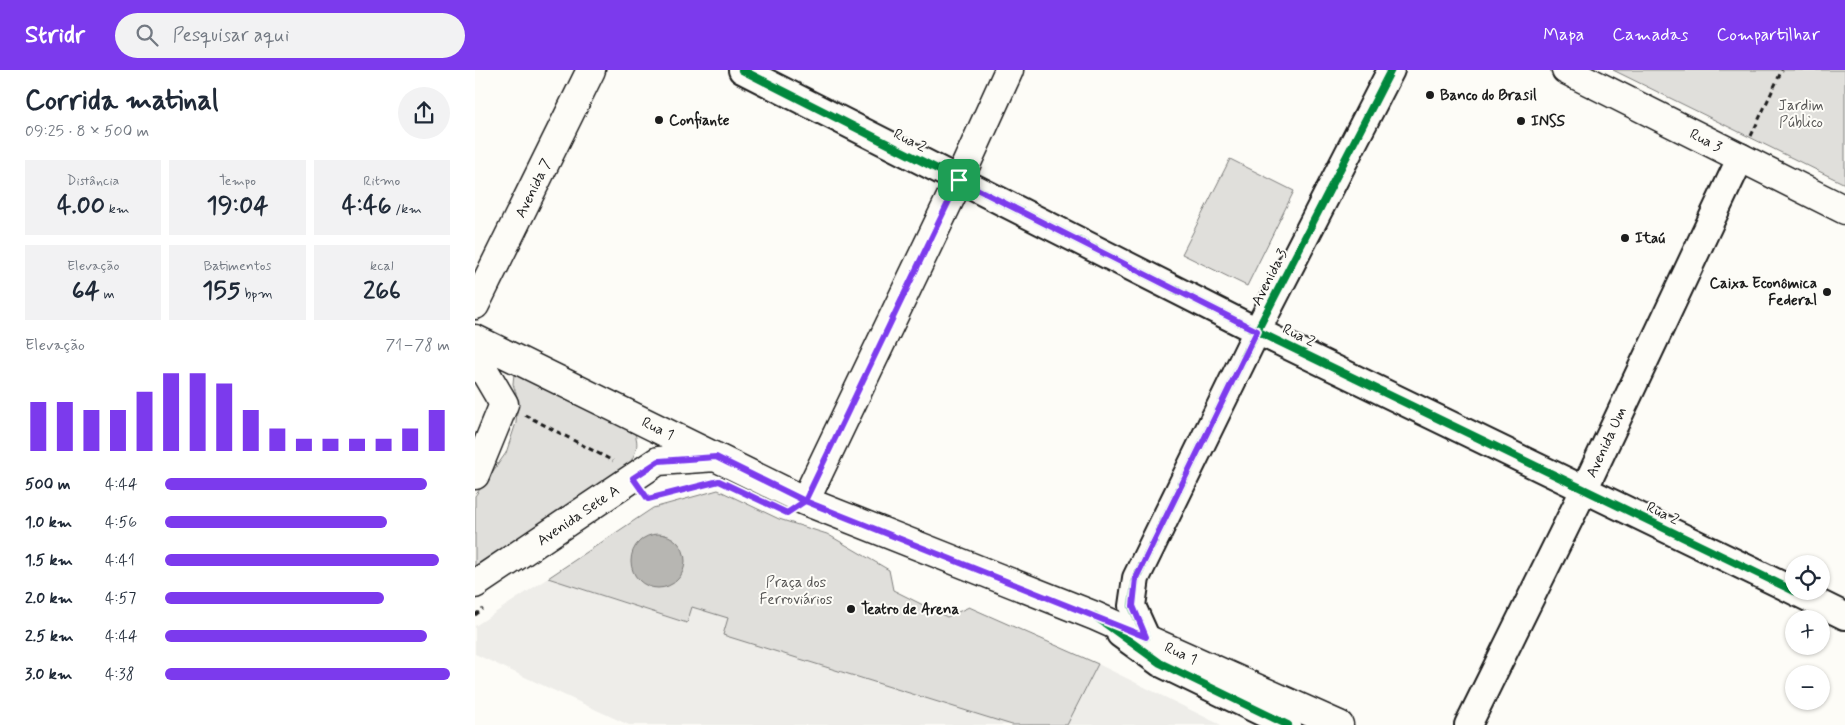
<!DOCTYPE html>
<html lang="pt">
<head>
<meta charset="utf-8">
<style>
  :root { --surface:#fff; --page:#f2f2f3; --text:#1f2937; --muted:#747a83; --accent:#7c3aed }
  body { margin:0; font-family:Mynerve,sans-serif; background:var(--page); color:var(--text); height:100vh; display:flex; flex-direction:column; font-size:19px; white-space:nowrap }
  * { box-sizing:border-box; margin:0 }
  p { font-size:16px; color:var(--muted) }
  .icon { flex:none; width:28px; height:28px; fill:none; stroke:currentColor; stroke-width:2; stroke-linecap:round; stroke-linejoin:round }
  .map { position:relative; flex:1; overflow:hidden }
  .details { display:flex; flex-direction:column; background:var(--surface); width:475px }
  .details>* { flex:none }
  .fabs { position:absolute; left:1310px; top:485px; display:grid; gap:10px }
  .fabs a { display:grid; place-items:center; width:45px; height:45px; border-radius:50%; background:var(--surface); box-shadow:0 1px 4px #0004; font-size:25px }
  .pin { position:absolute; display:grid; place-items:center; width:42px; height:42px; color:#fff; margin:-21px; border-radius:10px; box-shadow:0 2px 8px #0006 }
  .round { display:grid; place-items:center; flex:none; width:52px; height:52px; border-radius:26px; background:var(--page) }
  .summary { display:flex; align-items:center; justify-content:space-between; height:85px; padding:0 25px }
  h1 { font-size:28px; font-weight:700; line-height:38px }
  .metrics { display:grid; grid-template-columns:repeat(3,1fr); gap:8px; height:85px; padding:5px 25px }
  .metrics div { display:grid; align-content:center; border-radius:0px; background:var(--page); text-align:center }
  .metrics b { font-size:25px; font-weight:700 }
  .metrics small { font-size:14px; font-weight:400 }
  .metrics p { font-size:14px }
  .chart { height:140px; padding:10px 25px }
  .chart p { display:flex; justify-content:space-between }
  .chart svg { width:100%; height:90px; margin-top:5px; stroke:var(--accent); stroke-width:6 }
  ul { padding:0 25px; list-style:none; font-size:16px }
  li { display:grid; grid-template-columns:80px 60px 1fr; align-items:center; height:38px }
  li i { height:12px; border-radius:6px; background:var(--accent) }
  header { display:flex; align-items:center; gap:30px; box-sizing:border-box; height:70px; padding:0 25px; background:var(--accent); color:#fff }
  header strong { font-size:24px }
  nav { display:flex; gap:28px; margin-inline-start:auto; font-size:18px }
  .search { width:350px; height:45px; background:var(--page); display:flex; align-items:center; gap:12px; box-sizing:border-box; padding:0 18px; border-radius:28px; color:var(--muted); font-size:19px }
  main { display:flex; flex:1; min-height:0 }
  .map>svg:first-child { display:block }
  .built { fill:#eeede9 }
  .green { fill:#e0dfdb; stroke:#7e7e7c }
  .water { fill:#b7b6b2; stroke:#797876 }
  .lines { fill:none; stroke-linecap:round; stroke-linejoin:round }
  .minor-casing { stroke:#1c1c1c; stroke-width:30 }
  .major-casing { stroke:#1c1c1c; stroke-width:31 }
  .path { stroke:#1c1c1c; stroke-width:3; stroke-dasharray:5 4; stroke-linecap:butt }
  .minor { stroke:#fdfcf7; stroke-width:26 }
  .major { stroke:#fdfcf7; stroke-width:28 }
  .cycleway-casing { stroke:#fdfcf7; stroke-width:11 }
  .cycleway { stroke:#00873e; stroke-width:8 }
  .route-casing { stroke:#fff; stroke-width:10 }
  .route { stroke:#7c3aed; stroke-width:6 }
  .poi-dot { fill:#1c1c1c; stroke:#fdfcf7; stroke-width:2 }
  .labels { text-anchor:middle; stroke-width:4; stroke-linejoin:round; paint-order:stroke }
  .poi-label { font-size:15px; font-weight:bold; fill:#1c1c1c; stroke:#fdfcf7; text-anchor:start }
  .park-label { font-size:15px; fill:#575655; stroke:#fdfcf7 }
  .street-label { font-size:15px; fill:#1c1c1c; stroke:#fdfcf7 }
</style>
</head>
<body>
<header>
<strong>Stridr</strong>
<div class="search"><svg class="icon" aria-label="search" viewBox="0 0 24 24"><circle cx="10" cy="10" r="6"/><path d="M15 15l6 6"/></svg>Pesquisar aqui</div>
<nav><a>Mapa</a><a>Camadas</a><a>Compartilhar</a></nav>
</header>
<main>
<section class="details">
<div class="summary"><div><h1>Corrida matinal</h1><p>09:25 · 8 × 500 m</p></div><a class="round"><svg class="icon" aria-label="share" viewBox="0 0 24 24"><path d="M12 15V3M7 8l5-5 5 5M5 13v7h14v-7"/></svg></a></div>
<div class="metrics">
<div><p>Distância</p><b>4.00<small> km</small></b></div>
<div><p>Tempo</p><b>19:04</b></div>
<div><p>Ritmo</p><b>4:46<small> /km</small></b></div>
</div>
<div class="metrics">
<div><p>Elevação</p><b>64<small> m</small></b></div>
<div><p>Batimentos</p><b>155<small> bpm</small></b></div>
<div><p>kcal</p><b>266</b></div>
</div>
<div class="chart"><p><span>Elevação</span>71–78 m</p>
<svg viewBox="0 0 160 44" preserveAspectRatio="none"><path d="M5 44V20M15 44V20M25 44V24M35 44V24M45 44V15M55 44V6M65 44V6M75 44V11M85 44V24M95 44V33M105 44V38M115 44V38M125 44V38M135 44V38M145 44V33M155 44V24"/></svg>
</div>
<ul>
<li><b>500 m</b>4:44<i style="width:92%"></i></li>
<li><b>1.0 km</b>4:56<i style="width:78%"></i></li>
<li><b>1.5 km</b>4:41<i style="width:96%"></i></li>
<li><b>2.0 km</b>4:57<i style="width:77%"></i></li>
<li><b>2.5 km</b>4:44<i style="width:92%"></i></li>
<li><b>3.0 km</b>4:38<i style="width:100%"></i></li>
</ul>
</section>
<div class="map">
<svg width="1370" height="655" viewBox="0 0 1370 655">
  <rect width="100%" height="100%" fill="#fdfcf7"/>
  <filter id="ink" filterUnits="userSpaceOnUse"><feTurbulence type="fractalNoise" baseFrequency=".02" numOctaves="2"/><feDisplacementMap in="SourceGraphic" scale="10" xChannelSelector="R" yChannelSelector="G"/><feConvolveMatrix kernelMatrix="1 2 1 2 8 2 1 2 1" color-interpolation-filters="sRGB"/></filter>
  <g filter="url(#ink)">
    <!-- built -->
    <path class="built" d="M73,508l138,45 6,-16 37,11 -5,17 288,90h-383l-154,-71v-28z
      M623,594l123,61h-154z"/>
    <!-- green -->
    <path class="green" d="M1138,0h232v114z
      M755,89l64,32 -47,95 -65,-32z
      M39,303l117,52c9,18 7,23 -2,40l-154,104v-73l31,-43 10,-30 2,-23 -5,-16z
      M243,420l61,29 48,15 62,36 4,20 54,27 22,-10 129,57 -31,61h-55l-289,-90 5,-17 -36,-11 -5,16 -139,-45 105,-70z"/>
    <!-- water -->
    <path class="water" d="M156 491a27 27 0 1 1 54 0a27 27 0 1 1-54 0Z"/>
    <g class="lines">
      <defs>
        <path id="minor" d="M267,0l515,261 537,260
          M1319,521l51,25
          M645,564l40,29 128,62
          M671,567l-14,-31 4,-28 121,-247 134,-261
          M993,655l116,-235 157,-333"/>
        <path id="major" d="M1091,0l279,140
          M0,235l116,-235
          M0,269l330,162 290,115 244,109
          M0,285l29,49 -29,71
          M330,431l154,-321 50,-110
          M0,514l183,-123 58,-4"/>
      </defs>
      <!-- minor casing -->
      <use href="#minor" class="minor-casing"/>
      <!-- major casing -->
      <use href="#major" class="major-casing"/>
      <!-- path -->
      <path class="path" d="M1276,66l31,-66
        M50,345l88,46
        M175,428l50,-12
        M0,545l8,-6"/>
      <!-- minor -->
      <use href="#minor" class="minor"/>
      <!-- major -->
      <use href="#major" class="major"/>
      <defs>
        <path id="cycleway" d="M267,0l515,261 537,260
          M620,546l65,47 128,62
          M671,567l-14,-31 4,-28 121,-247 134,-261"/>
      </defs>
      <!-- cycleway casing -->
      <use href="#cycleway" class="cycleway-casing"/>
      <!-- cycleway -->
      <use href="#cycleway" class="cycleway"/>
    </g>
  </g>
  <g class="lines" filter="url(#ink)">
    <defs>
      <path id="route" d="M484,110l-154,321 -18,12 -68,-32 -71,18 -15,-21 26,-17 57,-4 89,44 341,136 -13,-31 3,-28 121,-247 -298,-151"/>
    </defs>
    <!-- route casing -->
    <use href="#route" class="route-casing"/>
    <!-- route -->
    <use href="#route" class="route"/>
  </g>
  <!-- markers -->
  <g class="poi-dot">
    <circle cx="955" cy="25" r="5"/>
    <circle cx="184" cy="50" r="5"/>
    <circle cx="1046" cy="51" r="5"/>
    <circle cx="1150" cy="168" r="5"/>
    <circle cx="1352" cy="222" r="5"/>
    <circle cx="376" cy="539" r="5"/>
  </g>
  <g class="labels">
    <!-- poi labels -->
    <g class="poi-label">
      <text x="965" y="30">Banco do Brasil</text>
      <text x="194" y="55">Confiante</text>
      <text x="1056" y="56">INSS</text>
      <text x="1160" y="173">Itaú</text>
      <text x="1342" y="218" text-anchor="end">Caixa Econômica<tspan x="1342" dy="17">Federal</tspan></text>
      <text x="386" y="544">Teatro de Arena</text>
    </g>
    <!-- park labels -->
    <g class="park-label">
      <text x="1326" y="40">Jardim<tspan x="1326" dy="17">Público</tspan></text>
      <text x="321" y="517">Praça dos<tspan x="321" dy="17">Ferroviários</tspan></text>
    </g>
    <!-- street labels -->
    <g class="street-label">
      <text transform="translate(435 70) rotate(27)" y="5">Rua 2</text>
      <text transform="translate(1231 70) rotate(26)" y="5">Rua 3</text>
      <text transform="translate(58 118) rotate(-64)" y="5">Avenida 7</text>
      <text transform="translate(794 207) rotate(-63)" y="5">Avenida 3</text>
      <text transform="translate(824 265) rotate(26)" y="5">Rua 2</text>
      <text transform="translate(183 358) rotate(26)" y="5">Rua 1</text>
      <text transform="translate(1131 372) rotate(-65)" y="5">Avenida Um</text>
      <text transform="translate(1188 443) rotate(26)" y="5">Rua 2</text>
      <text transform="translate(103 445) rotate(-34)" y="5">Avenida Sete A</text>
      <text transform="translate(706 583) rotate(24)" y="5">Rua 1</text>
    </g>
  </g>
</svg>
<div class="fabs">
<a><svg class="icon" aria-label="locate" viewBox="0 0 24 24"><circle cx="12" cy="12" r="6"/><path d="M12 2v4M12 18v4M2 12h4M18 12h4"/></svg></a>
<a>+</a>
<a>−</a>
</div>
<div class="pin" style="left:484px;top:110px;background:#1e9e55"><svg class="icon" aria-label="arrive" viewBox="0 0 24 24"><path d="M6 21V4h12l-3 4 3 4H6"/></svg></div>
</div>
</main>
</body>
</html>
